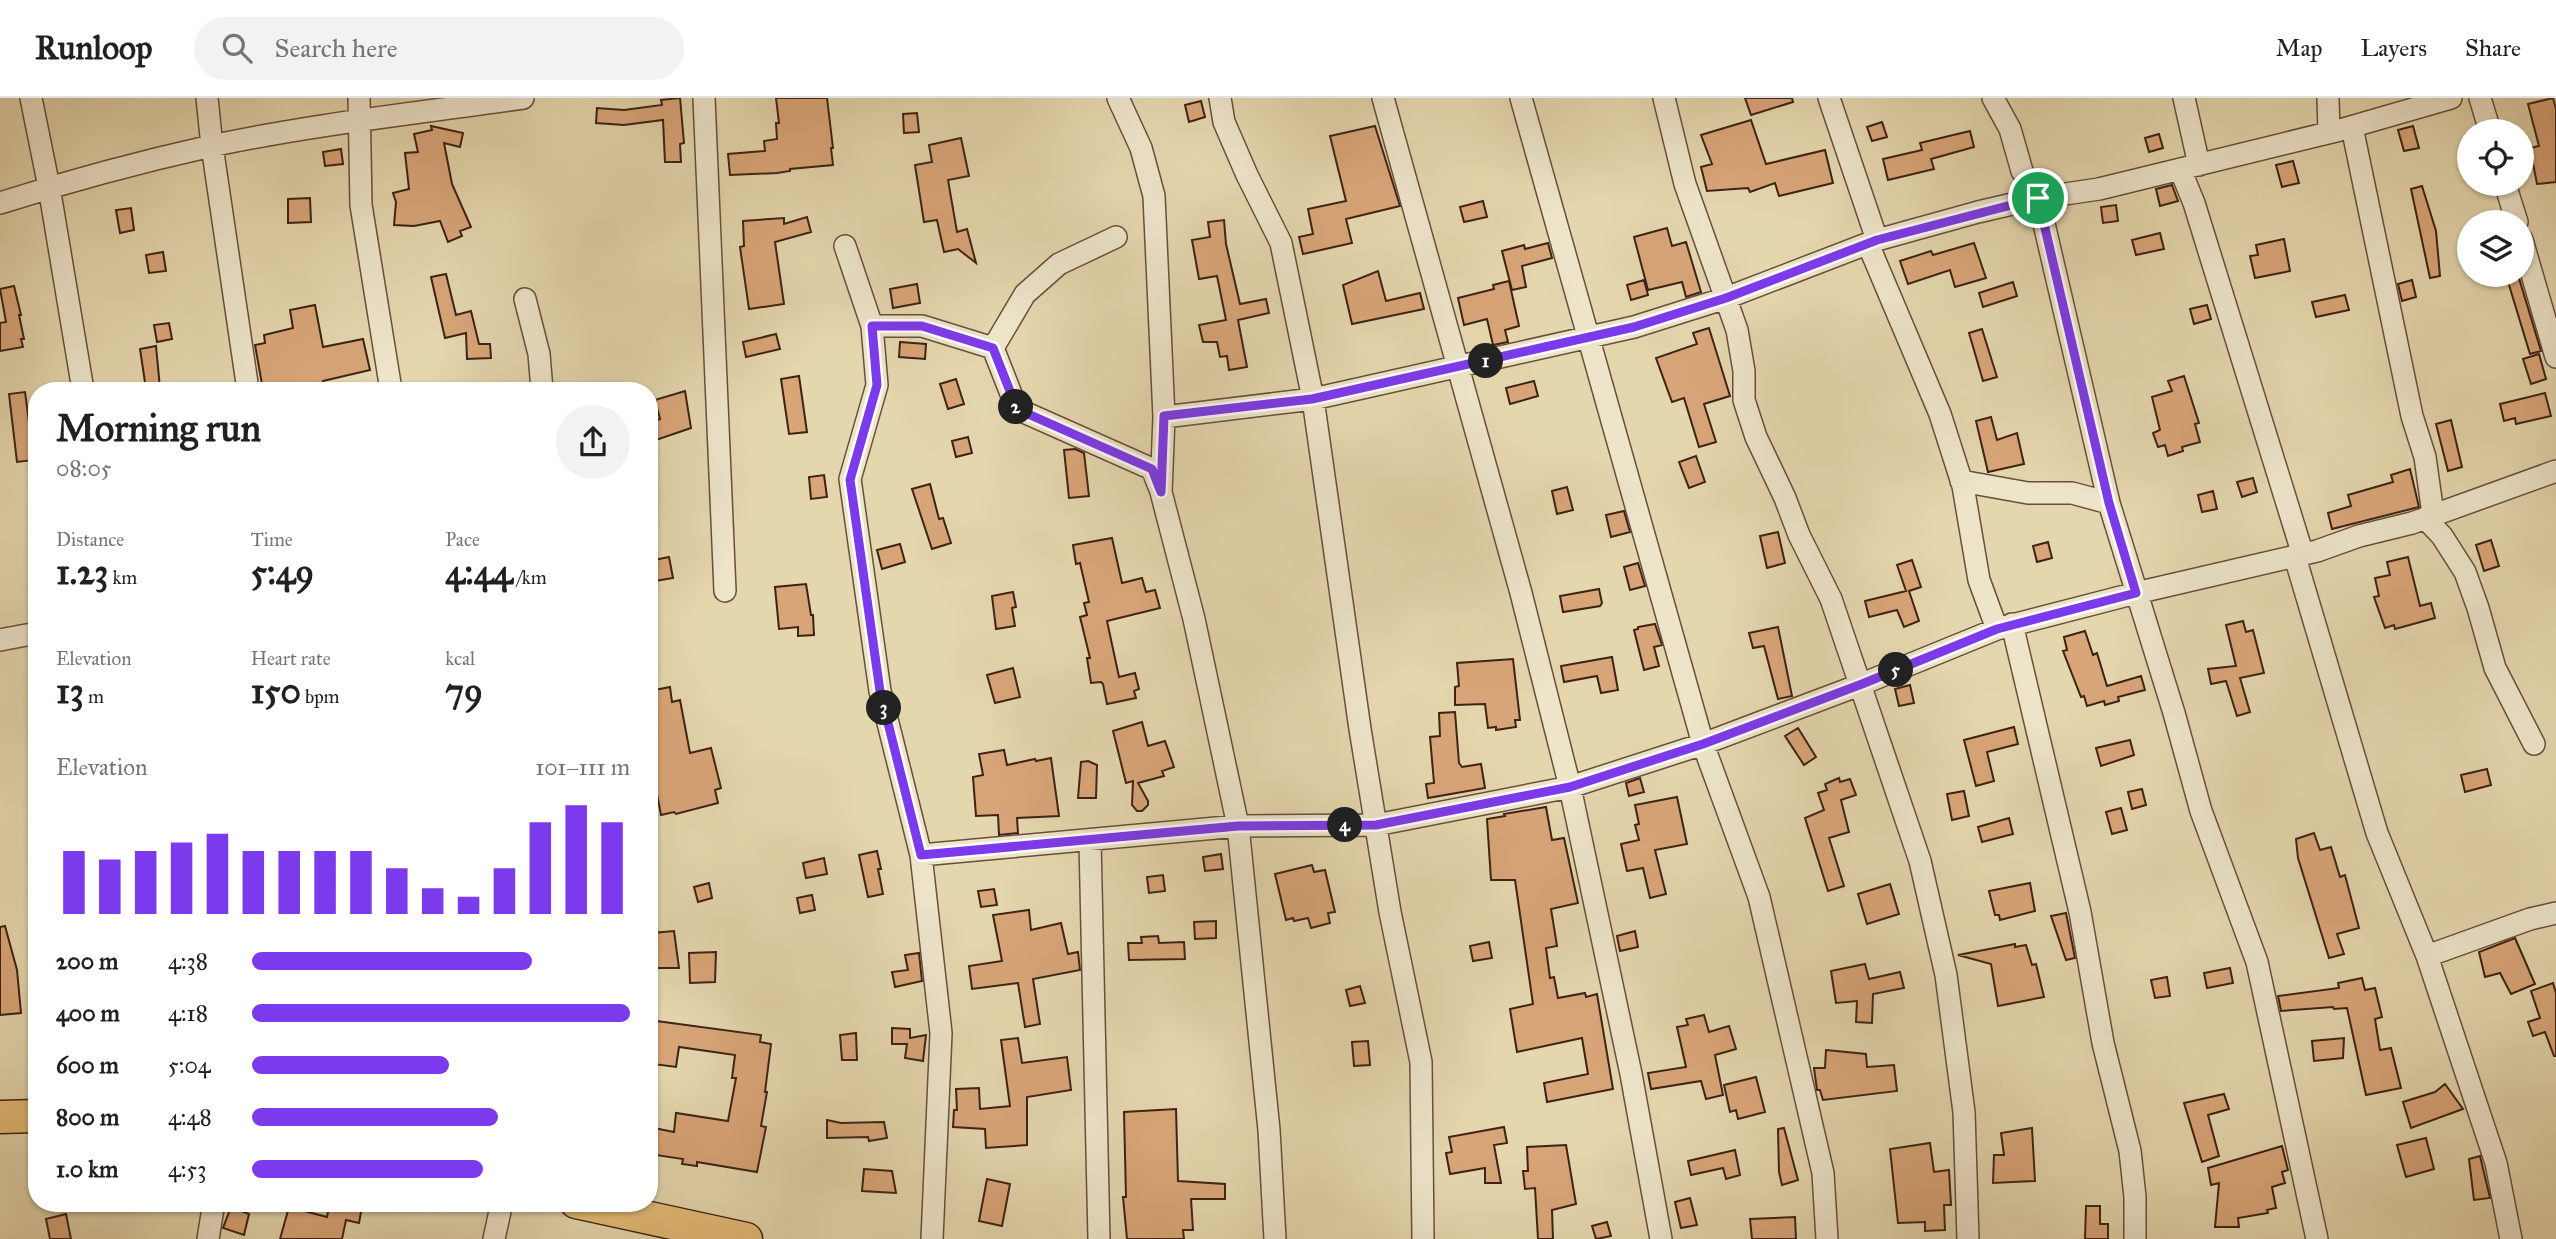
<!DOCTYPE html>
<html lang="en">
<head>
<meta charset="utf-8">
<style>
  :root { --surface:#fff; --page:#f2f2f2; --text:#202124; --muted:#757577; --line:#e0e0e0; --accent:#7c3aed }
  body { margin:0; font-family:"IM FELL Great Primer",serif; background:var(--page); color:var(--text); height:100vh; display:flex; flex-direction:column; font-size:26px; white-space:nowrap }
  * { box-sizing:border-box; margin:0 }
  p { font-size:23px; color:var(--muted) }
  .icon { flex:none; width:38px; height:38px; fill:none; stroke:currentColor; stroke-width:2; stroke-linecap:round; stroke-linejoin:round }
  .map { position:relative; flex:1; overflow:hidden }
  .drawer { position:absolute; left:28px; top:284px; width:630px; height:830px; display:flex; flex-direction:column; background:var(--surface); border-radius:28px; box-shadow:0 2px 5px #0004 }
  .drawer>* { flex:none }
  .fabs { position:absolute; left:2457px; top:21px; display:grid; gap:14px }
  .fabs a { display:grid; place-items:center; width:77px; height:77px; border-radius:50%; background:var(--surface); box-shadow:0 2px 5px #0004; font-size:35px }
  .pin { position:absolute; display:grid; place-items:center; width:60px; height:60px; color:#fff; margin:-30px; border:4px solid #fff; border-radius:50%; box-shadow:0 2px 7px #0007 }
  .km { position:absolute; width:35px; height:35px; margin:-18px; border-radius:50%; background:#222; color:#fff; font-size:19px; line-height:35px; text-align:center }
  .round { display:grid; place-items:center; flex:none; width:74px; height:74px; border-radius:37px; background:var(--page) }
  .head { display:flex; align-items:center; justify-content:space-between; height:119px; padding:0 28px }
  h1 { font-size:38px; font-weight:800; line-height:52px }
  .metrics { display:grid; grid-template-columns:repeat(3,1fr); gap:10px; height:119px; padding:7px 28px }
  .metrics div { display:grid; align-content:center }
  .metrics b { font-size:35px; font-weight:800 }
  .metrics small { font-size:19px; font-weight:400 }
  .metrics p { font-size:19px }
  .chart { height:196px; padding:14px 28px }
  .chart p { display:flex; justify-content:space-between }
  .chart svg { width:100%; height:126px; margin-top:7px; stroke:var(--accent); stroke-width:6 }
  ul { padding:0 28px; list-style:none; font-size:23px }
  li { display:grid; grid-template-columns:112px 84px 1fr; align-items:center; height:52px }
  li i { height:18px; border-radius:9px; background:var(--accent) }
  header { display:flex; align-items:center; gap:42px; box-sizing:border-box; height:98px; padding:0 35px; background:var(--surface); border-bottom:2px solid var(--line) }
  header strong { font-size:33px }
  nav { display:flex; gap:38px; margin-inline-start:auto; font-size:24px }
  .search { width:490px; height:63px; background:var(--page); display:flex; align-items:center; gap:18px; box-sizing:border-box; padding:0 24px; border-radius:38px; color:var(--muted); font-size:26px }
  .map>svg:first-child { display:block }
  .building { fill:#d8a578; stroke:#3e2215; stroke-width:2 }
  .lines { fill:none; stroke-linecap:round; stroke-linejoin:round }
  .minor-casing { stroke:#684f3b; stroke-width:24 }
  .primary-casing { stroke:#3e2215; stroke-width:35 }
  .minor { stroke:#ede4ca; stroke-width:21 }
  .primary { stroke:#e2bb76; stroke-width:32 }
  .route-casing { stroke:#fff; stroke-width:14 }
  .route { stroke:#7c3aed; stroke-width:9 }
</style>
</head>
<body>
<header>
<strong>Runloop</strong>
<div class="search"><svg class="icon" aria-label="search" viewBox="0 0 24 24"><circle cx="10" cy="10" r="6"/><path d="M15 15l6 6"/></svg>Search here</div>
<nav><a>Map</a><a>Layers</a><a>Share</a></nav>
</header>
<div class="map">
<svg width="2556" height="1141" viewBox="0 0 2556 1141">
  <rect width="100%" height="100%" fill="#e4d6ad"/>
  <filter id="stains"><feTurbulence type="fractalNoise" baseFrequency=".00286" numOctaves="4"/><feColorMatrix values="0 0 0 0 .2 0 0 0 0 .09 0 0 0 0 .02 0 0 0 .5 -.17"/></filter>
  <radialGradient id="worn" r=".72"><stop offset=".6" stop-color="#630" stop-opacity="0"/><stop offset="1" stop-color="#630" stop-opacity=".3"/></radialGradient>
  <!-- building -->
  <path class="building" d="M680,0l4,45 -4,1 1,18h-16l-2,-42 -39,5 -28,-2 1,-15 27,2 38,-5 -1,-5z
    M776,0h51l6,50h-2l2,17 -43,4v2l-13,2 -47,2 -2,-21 37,-3 -1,-10 13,-2 -1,-16h3z
    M1745,0h47l1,4 -42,13z
    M2553,0l3,11v73l-19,2 -7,-36 9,-2 -11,-42z
    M1201,3l4,16 -16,5 -4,-17z
    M917,15l2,19 -15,1 -1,-19z
    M1751,22l15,44 59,-14 8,33 -54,13 -4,-13 -25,9 -2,-4 -41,3 -6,-24 11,-3 -11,-29z
    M1882,24l5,15 -15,4 -5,-14z
    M431,28l32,7 -3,14 -16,-4 8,41 19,43 -11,4 2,5 -14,6 -8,-21 -26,5 -20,-1 2,-23 -3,-9 16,-4 -4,-36 13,-1 -4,-18 18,-4z
    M1375,28l25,80 -54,13 6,24 -49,11 -4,-17 14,-3 -5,-25 38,-8 -16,-65z
    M2413,28l6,22 -15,3 -6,-21z
    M1970,33l4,16 -43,12 3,10 -46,11 -5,-21 39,-9 -2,-7z
    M2159,36l4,14 -14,4 -4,-14z
    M961,40l8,38 -21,4 9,52 10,-3 9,34 -18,-14 -14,3 -7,-32 -13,2 -9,-57 17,-3 -3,-17z
    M341,51l2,15 -18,2 -2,-14z
    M2293,63l6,22 -17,4 -6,-22z
    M2172,87l6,16 -18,5 -4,-17z
    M2422,88l14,45 4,45 -10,2 -19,-89z
    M310,100l1,24 -23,1v-24z
    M1483,103l4,16 -23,5 -4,-15z
    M2116,107l2,16 -15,2 -2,-16z
    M131,110l3,22 -14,3 -4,-23z
    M807,119l4,15 -36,10 9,62 -35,5 -9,-62 4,-1 -1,-25 41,-3v6z
    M1224,122l2,24 14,60 26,-5 3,14 -31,7 9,47 -18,3 -2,-14 -7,1 -3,-15h-14l-4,-17 27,-5 -9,-44 -18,3 -7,-39 18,-3 -2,-15z
    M1667,130l5,18 14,-4 15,50 -15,5 -4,-15 -34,8 -14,-53z
    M2160,135l4,16 -28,6 -4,-15z
    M2284,141l6,32 -35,7 -5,-22 8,-1 -2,-10z
    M1548,145l4,15 -30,8 4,21 -14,3 -10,-39 22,-6 1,4z
    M1974,145l12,35 -31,9 -5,-17 -42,14 -8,-23 31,-10 2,4z
    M163,154l3,19 -17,2 -3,-18z
    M1378,173l8,30 34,-8 4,16 -72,15 -9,-39z
    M446,176l10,41 15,-4 8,33h11l1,14 -24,1 -1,-26 -21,5 -14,-61z
    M2506,177h12l23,76 -11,3z
    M1644,182l4,15 -17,5 -4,-15z
    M2412,182l4,17 -14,4 -4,-17z
    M1509,183l10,45 -14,4 3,12 -15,3 -6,-26 -23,6 -6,-27 36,-9 -1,-4z
    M2013,184l4,14 -34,11 -4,-14z
    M917,186l3,19 -27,5 -3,-19z
    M14,188l7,29h-2l5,24h-3l2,8 -23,4v-28l6,-1 -6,-33z
    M2345,197l4,15 -33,7 -4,-15z
    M315,207l8,42 40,-8 7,31 -47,11 2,9h-62l-8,-45 10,-2 -1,-8 29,-7 -3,-18z
    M2207,207l4,14 -17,5 -4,-15z
    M169,225l3,16 -15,3 -3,-17z
    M1709,230l21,68 -26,8 12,38 -17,5 -15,-49 -12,4 -16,-44 41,-14 -4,-11z
    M1982,231l15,48 -14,4 -14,-48z
    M776,236l4,15 -34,8 -3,-15z
    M900,244l26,2 -1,15 -26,-2z
    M156,248l4,42 -14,1 -6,-40z
    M2539,256l7,25 -15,5 -8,-25z
    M799,278l8,56 -18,2 -8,-55z
    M2184,278l15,47 -4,1 5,18 -18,5 1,4 -15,5 -3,-11 -7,2 -5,-14 7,-3 -8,-33 20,-6 -4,-10z
    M956,281l8,25 -16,5 -8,-25z
    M1534,283l4,15 -28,8 -4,-16z
    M685,293l6,37 -35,12 -5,-18 9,-3 -5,-19z
    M25,294l9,68 -17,2 -8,-68z
    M2545,295l6,23 -35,8 -1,-6 -11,3 -4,-17z
    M1991,319l6,23 20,-7 7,31 -36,8 -12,-51z
    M2451,322l11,47 -14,4 -12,-47z
    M968,339l4,16 -16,4 -4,-16z
    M1075,351l9,4 5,43 -20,2 -5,-48z
    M1696,358l9,26 -16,6 -10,-26z
    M2410,371l9,38 -87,22 -4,-16 23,-7 -3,-11 45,-13 -2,-7z
    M824,377l3,22 -16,2 -2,-22z
    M2253,380l4,14 -15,5 -5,-15z
    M930,386l9,35 4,-1 8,25 -19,6 -20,-60z
    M1567,389l6,23 -16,4 -5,-23z
    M2213,393l4,18 -15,3 -4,-17z
    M1624,413l6,21 -19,5 -5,-22z
    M1778,434l7,31 -18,5 -7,-32z
    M1112,440l10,45 20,-5 4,14 9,-2 5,18 -53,13 12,56 16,-4 4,16 -5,2 2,7 -29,6 -4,-20 -2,-2 -10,1 -4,-25h3l-10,-41 7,-2 -3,-12 5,-1 -9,-39 -4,1 -3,-19z
    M2491,442l8,26 -15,5 -8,-26z
    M2048,444l4,16 -15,4 -4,-16z
    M900,446l5,18 -23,7 -5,-19z
    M669,459l4,21 -24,4v-21z
    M2408,459l12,49 11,-3 4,15 -40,11 -1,-4 -9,3 -11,-31 5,-1 -4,-18 15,-3 -3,-13z
    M1912,462l9,27 -12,4 10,30 -15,6 -7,-17 -28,7 -4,-16 41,-10 -9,-26z
    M1638,465l7,23 -15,4 -6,-23z
    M806,486l5,31h2l1,20 -16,1v-9l-19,2 -4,-42z
    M1599,491l3,14 -2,3 -37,6 -3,-16z
    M1013,494l3,15 -4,1 3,18 -19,3 -4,-33z
    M2243,523l3,11 7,-2 11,43 -24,5 10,34 -13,4 -11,-35 -15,3 -3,-15 28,-3 -10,-41z
    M1655,526l7,21 -8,2 5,19 -15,4 -10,-40 4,-1v-2z
    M1778,529l14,69 -14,3 -14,-53 -11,2 -4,-15z
    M2085,533l8,24 4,-2 10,33 34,-10 4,14 -27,7 1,4 -14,4 -1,-4 -17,5 -3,-10 -3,1 -18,-46 4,-1 -3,-13z
    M1612,559l6,33 -17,3 -4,-17 -33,6 -3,-16z
    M1513,561l7,61h-5l1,7 -20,3v-3l-8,1 -3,-24 -30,1v-18l4,-1 -2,-23z
    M1013,570l7,29 -25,6 -8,-28z
    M1910,587l4,18 -15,3 -4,-17z
    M670,589l2,15 8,-2 10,53 21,-5 10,40 -6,2 3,13 -42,11 -2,-2 -13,3 -12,-62v-62z
    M1455,614l4,51 3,4 19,-3 4,24 -57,10 -2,-14 8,-1 -4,-46 10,-1 -1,-23z
    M1142,624l6,24 17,-5 9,26 -12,4 2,5 -26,7 10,18v4l-6,6h-5l-5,-6 1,-24 -7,2 -13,-52z
    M2014,629l4,17 -31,8 7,29 -18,5 -12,-46z
    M1798,630l18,29 -12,8 -19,-29z
    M2130,642l4,15 -33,11 -5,-18z
    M1004,652l3,15 28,-6 1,2 15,-3 8,58 -42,2 1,15 -19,2 -1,-20 -22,1 -3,-39 10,-2 -4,-21z
    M1088,663l9,4 -1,33h-18l3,-36z
    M2487,671l4,16 -26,7 -4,-17z
    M1640,680l4,14 -15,4 -3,-13z
    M1839,680l1,4 10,-3 6,16 -15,5 8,32 -20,6 15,48 -16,5 -23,-73 19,-8 -6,-17 9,-3 -2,-6z
    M2142,691l4,16 -14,4 -4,-17z
    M1964,693l5,25 -17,4 -5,-26z
    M1677,699l10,47 -32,6 11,44 -16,4 -7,-30 -16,3 -6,-27 18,-4 -4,-15 4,-1 -4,-19z
    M1546,709l6,33 12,-2 14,65 -27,6 6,37 -11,2 4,30 4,-1 4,21 27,-5 1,4 11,-3 16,95 -66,13 -3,-19 44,-9 -6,-36 -65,14 -7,-43 23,-5 -18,-124h-24l-4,-61 18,-3 -1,-2z
    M2121,710l6,22 -15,4 -6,-22z
    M2009,720l4,16 -31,8 -4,-15z
    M2314,735l6,17 11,-3 9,30 5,-2 14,53 -22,6 7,20 -15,4 -31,-100 -2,-19z
    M877,753l4,18h-3l5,25 -15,3 -9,-42z
    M1221,756l2,15 -18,2 -2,-14z
    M824,760l3,16 -21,4 -3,-15z
    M1312,767l2,7 11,-2 10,42 -7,1 2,10 -19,5 -3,-10 -14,3 -1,-3 -7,2 -11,-46z
    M1163,777l2,16 -16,2 -2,-16z
    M709,785l3,15 -14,4 -4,-15z
    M2030,785l5,28 -35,9 -1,-5h-4l-6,-24z
    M1890,786l9,30 -32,10 -9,-30z
    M994,791l3,16 -16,2 -3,-16z
    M812,797l3,15 -15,3 -3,-15z
    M1029,812l2,20 30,-7 7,31 10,-2 2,18 -47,9 7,45 -15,3 -7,-44 -46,6 -3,-23 33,-5 -9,-46z
    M2066,815l9,45 -9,2 -15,-44z
    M1216,823v17l-21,1 -1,-17z
    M5,828l12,44 4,43 -21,2v-88z
    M674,833l5,37h-22l-5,-35z
    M1635,833l3,16 -18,4 -3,-15z
    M1158,838l1,7 25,-1 1,17 -56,1 -1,-17h14l-1,-6z
    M2515,840l20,46 -24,10 -11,-21 -15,4 -6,-25z
    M1489,844l3,16 -19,3 -3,-15z
    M2015,846v3l11,-2 6,20 4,-1 8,33 -46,9 -7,-42 -33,-9z
    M716,854l-1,30 -25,1 -1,-30z
    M919,855l3,28 -27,6 -3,-15 16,-2 -3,-15z
    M1865,866l4,15 31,-7 4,16 -31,6 -1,29 -16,-1 1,-21 -21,2 -5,-32z
    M2230,870l3,15 -26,5 -3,-15z
    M2167,879l3,19 -15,2 -4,-18z
    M2362,880l3,12 10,-2 7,29 -7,2 5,31 11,-2 10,40 -35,7 -19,-87 -13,1 -1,-2 -52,4 -3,-15 61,-8 -1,-5z
    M2553,885l3,10v63h-2l-9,-24 -12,4 -5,-14 12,-4 -9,-27z
    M1360,888l5,17 -15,3 -4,-16z
    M1704,917l5,17 20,-6 7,23 -21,6 8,40 -17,4 -5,-18 -50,8 -3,-16 38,-6 -9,-40 11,-2 -2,-6z
    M649,922l112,15 -1,7 11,2 -6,48h2l-6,34 5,1 -9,45 -60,-10v4l-15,-2 1,-5 -34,-5v-27l25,5 2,-19 52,8 8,-43h-4l3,-23 -56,-8 -3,20 -23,-3 2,-13h-6z
    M892,930l18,1v9l16,-3 -3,26 -18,-3 2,-14h-15z
    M856,935l1,27h-15l-2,-25z
    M1018,940l4,25 45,-6 4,33 -44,7v48l-41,3 -1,-19 -32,-2 1,-17h3l-1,-21 23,-1 1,21 30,-3 -9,-66z
    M2344,940l-1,20 -29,3 -2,-20z
    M1368,943l2,24 -16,1 -2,-24z
    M1826,952l40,4 1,13 27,-2 3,26 -74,9 -3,-10h-3l-3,-22h11z
    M1756,979l9,35 -27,7 -2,-9 -6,2 -6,-27z
    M2445,986l18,25 -52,19 -8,-26 32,-10z
    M2224,996l5,15 -21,6 11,41 -17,6 -18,-59z
    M1176,1011l2,72 47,3v15h-34l2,31h-10l1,9h-57l-4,-42h3l-2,-85z
    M827,1022l14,3 43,-1 3,16 -18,3 -1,-4 -41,1z
    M1504,1029l3,16 -13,2 7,38h-16v-15l-35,6 -4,-21 6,-1 -3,-15z
    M1784,1030l14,52 -16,5 -3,-13 -1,-43z
    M2032,1030l3,53 -42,2 1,-28h10l-3,-22z
    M2426,1040l8,31 -28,8 -9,-32z
    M1930,1045l4,29 15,-2 2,35h-7l1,25 -20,1v-9l-27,1 -8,-74z
    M1566,1047l10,59 -24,6 1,29h-15l-3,-51 -10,1 -2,-18h5l-1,-24z
    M2282,1048l6,24 -6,2 3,11 -13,4 4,21 -9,2 1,3 -30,5 1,9h-24l4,-44 -8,2 -3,-17z
    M1735,1052l5,25 -14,4 -3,-11 -32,7 -3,-14z
    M2480,1058l10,42 -16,2 -5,-41z
    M864,1071l28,2 4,22 -34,-2z
    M987,1081l23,5 -8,42 -23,-5z
    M1690,1100l7,27 -16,3 -6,-26z
    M330,1104l32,5 -3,16 -13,-3 -4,19h-62l9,-32 38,10z
    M2086,1108h14v18h8v15h-23z
    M231,1109l18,7 -5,21 -21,-7z
    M66,1116l5,25h-21l-4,-20z
    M1795,1119l1,22h-44l-2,-20z
    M1607,1124l4,14 -15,3 -4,-13z"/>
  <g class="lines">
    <defs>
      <path id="minor" d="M31,0l18,89 34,203
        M207,0l5,48 36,244
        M359,0l2,107 30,185
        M704,0l21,493
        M1118,0l23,50 13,48 10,221 -3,75 33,127 44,207 31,304 6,109
        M1220,0l4,24 23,53 34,68 32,156 47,330 30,183 31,150 2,177
        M1383,0l138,495 49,194 61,287 30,165
        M1521,0l182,646 56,153 64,276 4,66
        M1664,0l21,86 52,146 7,41v29l12,37 29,61 14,37 32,64 89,262 26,114 18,137 4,127
        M1829,0l48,142
        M1993,0l17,31 12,42 16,27 71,305 65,210 27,98 56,151 60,277
        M2184,0l15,67
        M2328,0l1,34
        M2480,0l10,33
        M2352,29l60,289 13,41 8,57
        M2180,71l14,34 109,352
        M2505,86l12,38
        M0,105c69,-22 140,-41 211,-57 103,-22 208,-33 312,-48
        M2522,142l34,117
        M1868,146l72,170 23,72 16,94 18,49
        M845,148l27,80 5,59 -27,94 30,212 41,164 317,-29 138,-1 194,-38 133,-43 159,-60 135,-55 139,-36 181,-42 42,-15 53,-13 144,-52
        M525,201l14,55 3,36
        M872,228h50l71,22 24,61 135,60 8,20
        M993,250l32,-54 34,-30 57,-27
        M1164,319l149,-18 321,-72 92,-29 151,-58 101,-28 60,-14 61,-9 241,-59 111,-32
        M1961,383l67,12h44l37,10
        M2425,420l17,18 23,36 13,36 17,60 39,76
        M2295,459l82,276 50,123 69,207 15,76
        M2012,526l68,288 23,131 27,108 5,46v42
        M0,542l37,-7
        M1090,743l9,398
        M921,757l20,178 -9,206
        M2427,858l103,-37 26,-6
        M208,1141l6,-37
        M494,1141l8,-37"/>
      <path id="primary" d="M0,1019l37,-1
        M576,1104l170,37"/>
    </defs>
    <!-- minor casing -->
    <use href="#minor" class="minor-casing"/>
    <!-- primary casing -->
    <use href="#primary" class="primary-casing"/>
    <!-- minor -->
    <use href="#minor" class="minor"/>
    <!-- primary -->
    <use href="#primary" class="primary"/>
  </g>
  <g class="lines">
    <defs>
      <path id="route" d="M2038,100l71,305 27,90 -139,36 -135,55 -159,60 -133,43 -194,38 -138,1 -317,29 -41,-164 -30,-211 27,-95 -5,-59h50l71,22 24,61 135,60 9,23 3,-76 148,-17 322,-72 92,-29 151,-58z"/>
    </defs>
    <!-- route casing -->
    <use href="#route" class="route-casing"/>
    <!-- route -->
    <use href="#route" class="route"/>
  </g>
  <rect width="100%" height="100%" filter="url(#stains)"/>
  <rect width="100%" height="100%" fill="url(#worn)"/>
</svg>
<div class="fabs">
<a><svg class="icon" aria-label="locate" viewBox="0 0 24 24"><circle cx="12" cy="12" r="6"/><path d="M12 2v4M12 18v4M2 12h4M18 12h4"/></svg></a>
<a><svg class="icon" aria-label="layers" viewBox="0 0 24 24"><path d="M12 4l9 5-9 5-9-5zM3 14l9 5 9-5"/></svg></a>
</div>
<div class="pin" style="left:2038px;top:100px;background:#1e9e55"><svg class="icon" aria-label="arrive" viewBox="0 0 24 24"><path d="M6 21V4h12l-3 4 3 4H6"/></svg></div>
<b class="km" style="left:1486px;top:263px">1</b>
<b class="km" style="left:1016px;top:309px">2</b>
<b class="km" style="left:884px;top:610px">3</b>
<b class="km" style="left:1345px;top:727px">4</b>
<b class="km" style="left:1896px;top:572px">5</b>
<section class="drawer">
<div class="head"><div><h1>Morning run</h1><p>08:05</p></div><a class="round"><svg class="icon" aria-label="share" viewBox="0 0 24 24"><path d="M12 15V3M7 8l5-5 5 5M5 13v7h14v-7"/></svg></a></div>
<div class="metrics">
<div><p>Distance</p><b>1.23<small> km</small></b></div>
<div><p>Time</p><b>5:49</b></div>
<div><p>Pace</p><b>4:44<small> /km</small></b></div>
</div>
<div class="metrics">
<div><p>Elevation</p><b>13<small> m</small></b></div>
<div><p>Heart rate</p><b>150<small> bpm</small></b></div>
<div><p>kcal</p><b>79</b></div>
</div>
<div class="chart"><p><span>Elevation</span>101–111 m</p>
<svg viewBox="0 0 160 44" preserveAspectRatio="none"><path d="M5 44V22M15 44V25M25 44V22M35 44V19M45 44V16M55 44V22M65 44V22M75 44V22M85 44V22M95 44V28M105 44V35M115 44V38M125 44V28M135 44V12M145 44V6M155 44V12"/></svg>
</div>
<ul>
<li><b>200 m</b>4:38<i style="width:74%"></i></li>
<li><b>400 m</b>4:18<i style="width:100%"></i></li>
<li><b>600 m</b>5:04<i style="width:52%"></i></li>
<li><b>800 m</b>4:48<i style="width:65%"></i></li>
<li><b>1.0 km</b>4:53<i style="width:61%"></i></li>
</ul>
</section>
</div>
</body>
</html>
